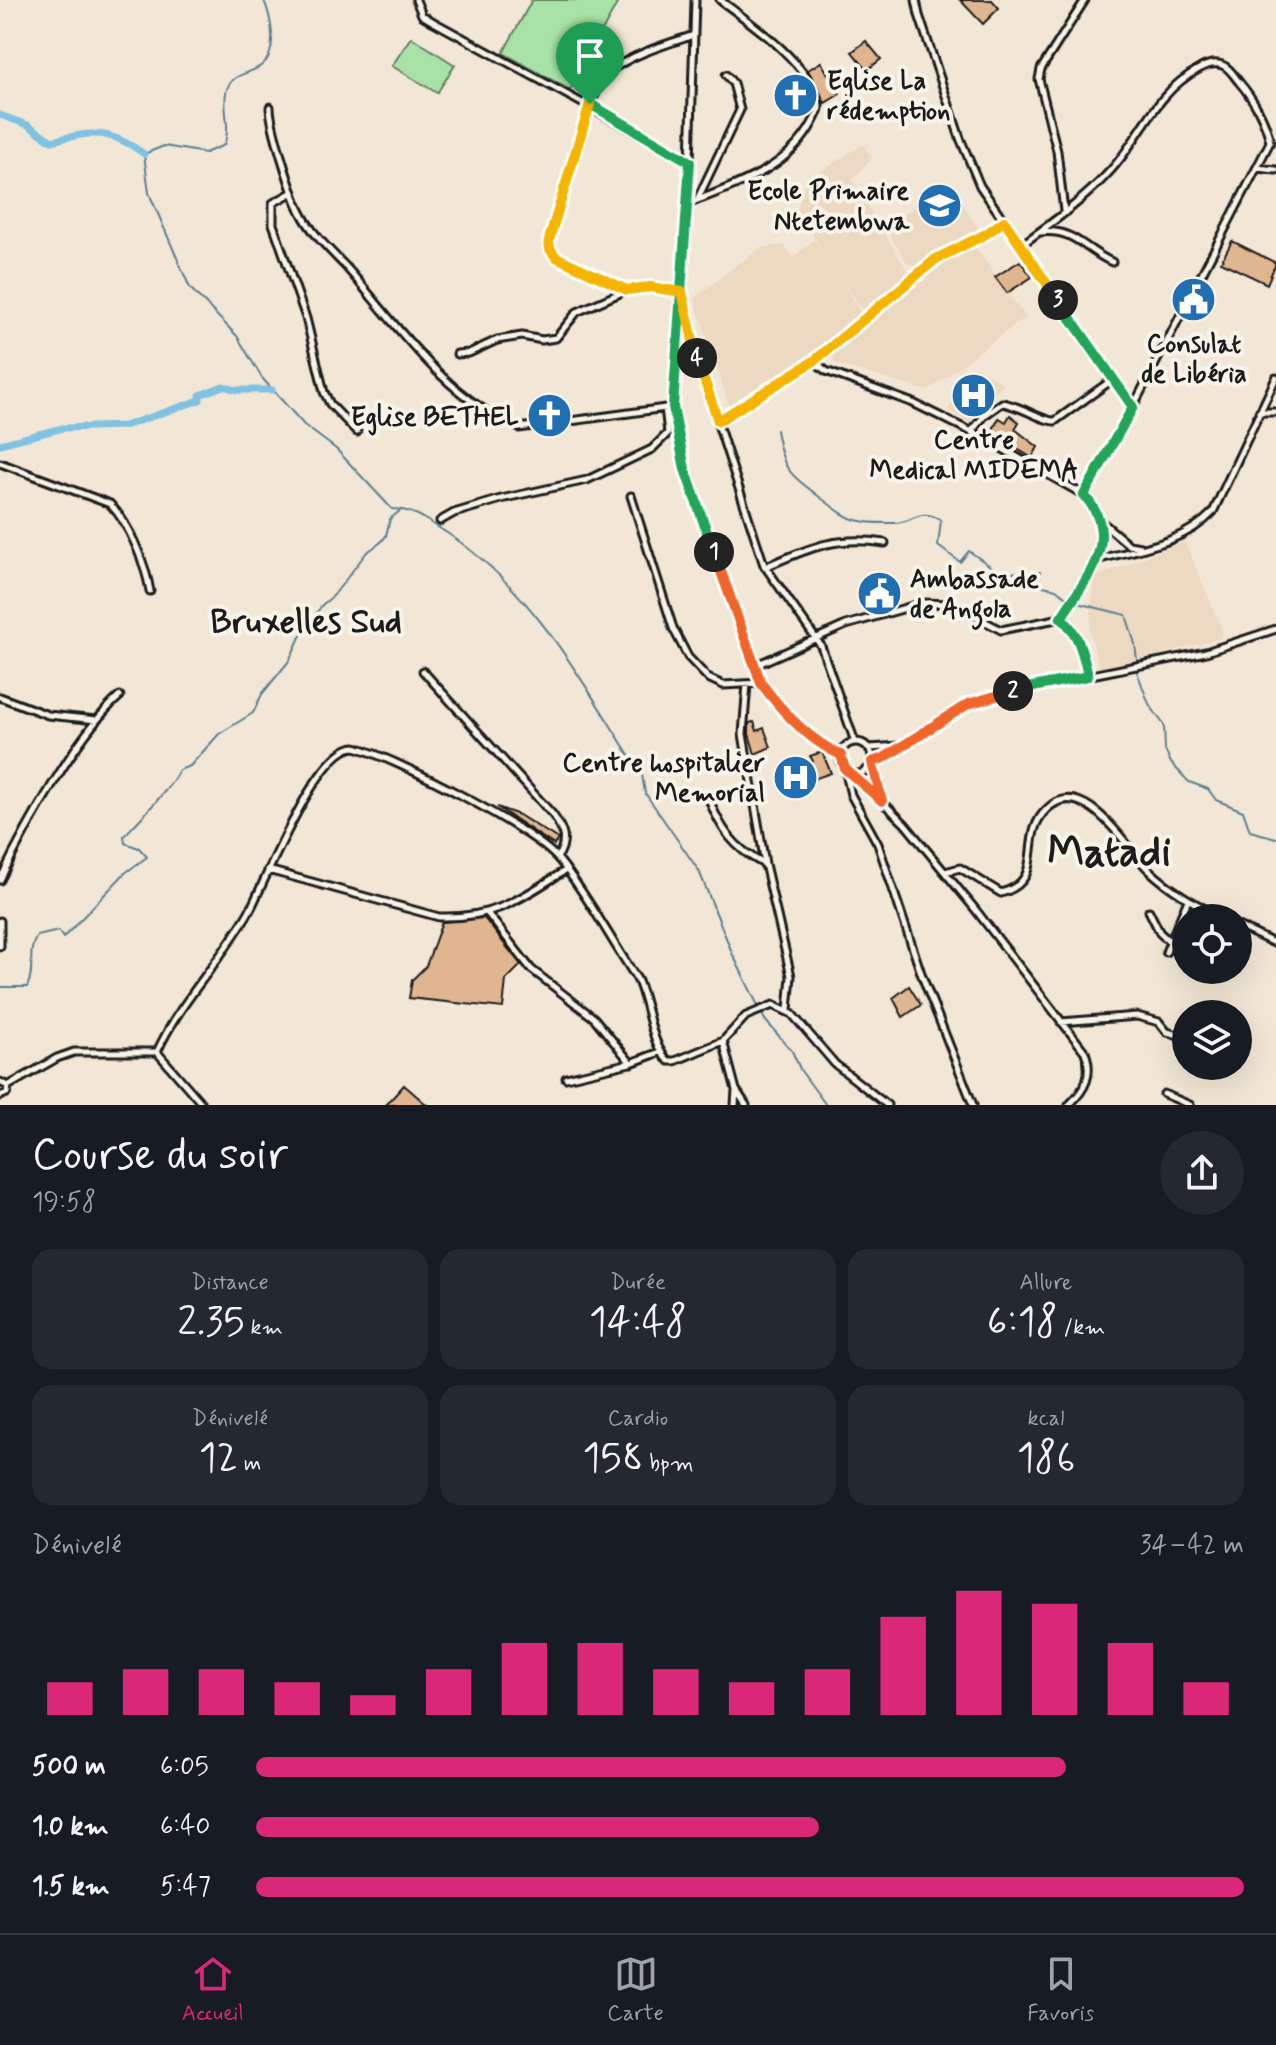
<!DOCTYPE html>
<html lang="fr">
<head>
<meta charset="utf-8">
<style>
  :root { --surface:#171b24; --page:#242831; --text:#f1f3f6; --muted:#9ea1a6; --line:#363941; --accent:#db2777 }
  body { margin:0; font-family:Mynerve,sans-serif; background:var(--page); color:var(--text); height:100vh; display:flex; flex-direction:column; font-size:30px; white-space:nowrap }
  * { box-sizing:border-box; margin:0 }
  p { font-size:26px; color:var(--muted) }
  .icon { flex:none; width:44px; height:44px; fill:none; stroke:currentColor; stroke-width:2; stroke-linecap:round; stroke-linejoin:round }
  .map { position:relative; height:1105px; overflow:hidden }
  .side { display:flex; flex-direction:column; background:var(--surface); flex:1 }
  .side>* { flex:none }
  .fabs { position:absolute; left:1172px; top:904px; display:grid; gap:16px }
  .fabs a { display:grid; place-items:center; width:80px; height:80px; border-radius:50%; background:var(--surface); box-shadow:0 8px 32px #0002; font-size:40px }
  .pin { position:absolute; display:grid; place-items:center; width:68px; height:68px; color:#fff; margin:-82px -34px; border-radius:50% 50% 50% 0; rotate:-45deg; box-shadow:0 0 8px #0007 }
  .pin .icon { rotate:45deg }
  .km { position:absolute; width:40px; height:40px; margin:-20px; border-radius:50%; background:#222; color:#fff; font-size:22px; line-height:40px; text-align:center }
  .round { display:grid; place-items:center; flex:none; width:84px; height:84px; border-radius:42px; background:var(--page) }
  .overview { display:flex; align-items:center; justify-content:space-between; height:136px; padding:0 32px }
  h1 { font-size:44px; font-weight:600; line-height:60px }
  .metrics { display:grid; grid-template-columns:repeat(3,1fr); gap:12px; height:136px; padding:8px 32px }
  .metrics div { display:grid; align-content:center; border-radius:20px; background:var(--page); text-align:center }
  .metrics b { font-size:40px; font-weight:600 }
  .metrics small { font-size:22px; font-weight:400 }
  .metrics p { font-size:22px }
  .chart { height:224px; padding:16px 32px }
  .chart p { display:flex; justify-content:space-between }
  .chart svg { width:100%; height:144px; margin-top:8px; stroke:var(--accent); stroke-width:6 }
  ul { padding:0 32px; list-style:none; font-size:26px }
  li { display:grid; grid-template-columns:128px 96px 1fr; align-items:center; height:60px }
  li i { height:20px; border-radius:10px; background:var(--accent) }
  .menu { display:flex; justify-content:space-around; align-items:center; height:112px; border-top:2px solid var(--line); background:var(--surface); font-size:22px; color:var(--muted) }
  .menu a { display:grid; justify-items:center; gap:4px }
  .menu .active { color:var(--accent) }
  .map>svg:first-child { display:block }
  .built { fill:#edd8c1 }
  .green { fill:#a9e2a6; stroke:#627f61; stroke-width:2 }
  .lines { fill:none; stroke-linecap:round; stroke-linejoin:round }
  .stream { stroke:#588092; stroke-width:2 }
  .canal { stroke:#80c2e1; stroke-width:7 }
  .building { fill:#e0b690; stroke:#1c1c1c; stroke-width:2 }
  .minor-casing { stroke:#1c1c1c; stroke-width:11 }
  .minor { stroke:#f7f3e8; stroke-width:5 }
  .split-1-casing { stroke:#fff; stroke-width:16 }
  .split-2-casing { stroke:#fff; stroke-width:16 }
  .split-3-casing { stroke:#fff; stroke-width:16 }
  .split-4-casing { stroke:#fff; stroke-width:16 }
  .split-5-casing { stroke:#fff; stroke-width:16 }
  .split-1 { stroke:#22a559; stroke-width:10 }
  .split-2 { stroke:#f0652b; stroke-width:10 }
  .split-3 { stroke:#22a559; stroke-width:10 }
  .split-4 { stroke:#f5b400; stroke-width:10 }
  .split-5 { stroke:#f5b400; stroke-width:10 }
  .labels { text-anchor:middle; stroke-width:8; stroke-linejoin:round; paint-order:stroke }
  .poi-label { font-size:26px; font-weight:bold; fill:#1c1c1c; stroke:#f7f3e8; text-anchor:end }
  .district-label { font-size:34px; font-weight:bold; fill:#1c1c1c; stroke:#f7f3e8 }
  .town-label { font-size:42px; font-weight:bold; fill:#1c1c1c; stroke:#f7f3e8 }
</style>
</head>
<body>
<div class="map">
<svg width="1276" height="1105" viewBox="0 0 1276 1105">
  <rect width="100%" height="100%" fill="#f2e7d6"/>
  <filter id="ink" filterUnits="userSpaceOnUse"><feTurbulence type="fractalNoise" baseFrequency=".0125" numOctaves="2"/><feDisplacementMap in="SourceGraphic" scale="16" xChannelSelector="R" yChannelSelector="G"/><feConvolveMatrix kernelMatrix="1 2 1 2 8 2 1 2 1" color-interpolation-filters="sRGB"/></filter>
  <g filter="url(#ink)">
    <!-- built -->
    <path class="built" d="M863,144l9,14 -20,22 59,97 -46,36 -23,-33 19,33 -57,48 -75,45 -35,-108 65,-50 25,-3 10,12 20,-18 8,10 -25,-39 8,-28z
      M951,185l27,43 -60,37 -10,-1 -24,-38z
      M973,244l53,73 -99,74 -92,-27 -3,-10 76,-64z
      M976,367l27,16 -32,41 -23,-14z
      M1185,541l38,91 -2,6 -121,33 -10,-38 3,-55z"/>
    <!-- green -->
    <path class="green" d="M532,0h87l-49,90 -67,-37z
      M411,37l44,28 -18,28 -45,-27z"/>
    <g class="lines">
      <!-- stream -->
      <path class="stream" d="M264,0c7,18 15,51 -2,65 -12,10 -29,7 -35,24 -6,18 5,37 -3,56l-19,8 -41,-7 -20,8 5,39 41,95 47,48 25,42 42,47 32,24 56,60c24,1 34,11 55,24 89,58 138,155 195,242l3,18 54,78 34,84 32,65 27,31 9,20 25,34
        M776,430c7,39 11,42 41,65 33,25 35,29 78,28 20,-1 24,-16 46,-3l-3,26 22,16 9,-11 31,22 40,-1 -1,13 17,4 13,10
        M1077,603l49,12 9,29 2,16
        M1137,672l12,32 15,21 1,25 6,13 18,19 19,7 8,11 27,11 7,20 26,7
        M0,987h27c9,-18 -1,-34 10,-51l22,-5 4,7 62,-65 22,-16 -8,-9 -14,-5 -1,-7c16,-17 46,-47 55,-66l11,-4 29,-32 34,-21 9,-19 27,-33 11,-24 22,-32 12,-10 32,-42 14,-10 6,-7 4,-17 11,-9"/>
      <!-- canal -->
      <path class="canal" d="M0,115l28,10 24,16c41,-10 58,-12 92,13
        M0,444l63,-16 61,-2 76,-26v-5l23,-9 14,4h35"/>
    </g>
    <!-- building -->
    <path class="building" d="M960,0h32l7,8 -16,16z
      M866,41l15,18 -14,11 -15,-18z
      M821,62l19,32 -15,9 -17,-33z
      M797,75l16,28 -17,12 -18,-27z
      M1232,241l44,22 -9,21 -46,-22z
      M1020,261l12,16 -25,16 -12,-16z
      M1010,415l9,7 -4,7 23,18 -6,11 -41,-25 8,-15 7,4z
      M754,722l3,9 7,-3 7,19 -16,7 -6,-20v-11z
      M822,752l9,21 -43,15 -6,-14 31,-13 -3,-5z
      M497,807l22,8 39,24 -4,6z
      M484,918l37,47 -15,15 -3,28 -94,-10 3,-18 14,-14 16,-44z
      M909,986l12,19 -18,12 -10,-19z
      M404,1085l7,6 16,14h-41z"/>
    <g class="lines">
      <defs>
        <path id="minor" d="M416,0l6,15 10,6 258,141
          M695,0l-5,162 -17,245 12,62 76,214c20,27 49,58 80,72
          M916,0l3,15 41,123 20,48 153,221
          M270,107c0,18 22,88 31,105 11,22 29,38 46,56 50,57 98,130 172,160l154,-21
          M1257,168l19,2
          M293,192l-20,11v21l33,94 18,74 6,12 27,28
          M697,200l43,-90 -7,-27 -7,-8
          M687,204c46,-18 101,-34 126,-82 4,-8 8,-12 5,-22 -12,-39 -66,-76 -98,-100
          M1064,211l-7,-60 -18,-72 2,-10 44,-69
          M1040,232c34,-4 43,17 72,30
          M1021,245c31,-22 64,-46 90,-75 31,-34 44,-78 88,-101 7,-4 15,-7 23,-4 7,2 12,11 17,17 14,16 27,39 31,60l-137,265 -49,88
          M627,290l-71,-33 -6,-8 -1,-9c11,-33 38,-149 60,-168 23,-18 58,-28 85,-37
          M682,302l16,61 66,202 57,81 34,96
          M457,354l12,-1 28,-13 25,-4 20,4 14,-2 21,-26 50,-22 23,-3 32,5
          M676,369l22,-6
          M1259,412h17
          M718,421l96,-60 122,-102 50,-25 18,-13
          M971,432l14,-17 17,-12c17,2 43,19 53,18l57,-41
          M0,463l110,41c20,21 35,59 40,87
          M631,496l42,132 15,29 20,21 15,7 38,-2
          M440,521l14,-8 47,-14 86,-19 65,-31 16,-16 -3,-25
          M1103,523l26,22 11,2
          M1096,560c41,-11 87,-16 117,-48l63,-134
          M765,567c44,-19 71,-32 120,-24
          M1061,618c17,13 23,38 27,58
          M754,666l92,-41 77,-22 29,1 49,26 60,-12 35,-58 7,-22 -1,-16 -18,-27 -104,-59 -67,-33 -87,-32 -12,-10
          M423,671l130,144c11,16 15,26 4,43
          M747,684l-4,50 22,130 26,112 -3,34
          M0,697l48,18 49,5
          M840 758a16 16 0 1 1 32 0a16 16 0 1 1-32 0Z
          M869,748l31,-2
          M872,762l12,-4 58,-39 26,-15 34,-11 204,-41 70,-23
          M871,764l11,36
          M845,769l6,26 27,49 44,132 51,129
          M854,774l51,50 70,85 110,143c8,22 1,37 -16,53
          M708,797c12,31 25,51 56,67
          M268,870l171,47c56,2 82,-19 127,-47
          M945,872l15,-4 41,25c47,-13 16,-56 46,-84 37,-36 79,39 102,61 21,20 47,34 72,48
          M0,880c25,-51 78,-148 120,-184
          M1149,911l11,22 8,7
          M488,914l43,55 63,49 37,45 29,-11
          M0,921v25
          M1238,926l38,18
          M1166,952l22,-52
          M1061,1022l76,-6 22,6 8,10 19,5
          M723,1041l13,49 -1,15
          M157,1052c24,-53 67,-94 94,-144 16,-31 67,-160 104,-161 42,12 177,81 204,113 28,34 53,82 78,119 11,22 14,69 32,82h6l48,-20 23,-25 27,-11 19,9 43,50 52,41
          M157,1052l46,53
          M566,1078l64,-15
          M0,1082l8,4
          M8,1086l49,-28 17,-6h83
          M737,1091l9,14
          M1164,1094l26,11
          M0,1096l7,-3 1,-7"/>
      </defs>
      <!-- minor casing -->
      <use href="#minor" class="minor-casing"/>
      <!-- minor -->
      <use href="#minor" class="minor"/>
    </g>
  </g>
  <g class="lines" filter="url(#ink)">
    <defs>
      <path id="split-1" d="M590,104l100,58 -17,245 12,62 29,83"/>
      <path id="split-2" d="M714,552l47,131c20,27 49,58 80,72l4,14 37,32 -10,-39 12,-4 84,-54 45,-13"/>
      <path id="split-3" d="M1013,691l75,-15c-4,-20 -10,-45 -27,-58 26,-41 62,-79 23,-123l49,-88 -75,-107"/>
      <path id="split-4" d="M697,358l21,63 96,-60 122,-102 50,-25 18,-13 54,79"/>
      <path id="split-5" d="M590,104l-41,136 1,9 6,8 71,33 23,-3 32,5 15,66"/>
    </defs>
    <!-- split-1 casing -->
    <use href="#split-1" class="split-1-casing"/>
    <!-- split-2 casing -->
    <use href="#split-2" class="split-2-casing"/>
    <!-- split-3 casing -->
    <use href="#split-3" class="split-3-casing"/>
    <!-- split-4 casing -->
    <use href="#split-4" class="split-4-casing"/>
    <!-- split-5 casing -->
    <use href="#split-5" class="split-5-casing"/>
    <!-- split-1 -->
    <use href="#split-1" class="split-1"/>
    <!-- split-2 -->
    <use href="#split-2" class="split-2"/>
    <!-- split-3 -->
    <use href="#split-3" class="split-3"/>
    <!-- split-4 -->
    <use href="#split-4" class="split-4"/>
    <!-- split-5 -->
    <use href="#split-5" class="split-5"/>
  </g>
  <!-- icons -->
  <defs>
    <symbol id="church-disc" viewBox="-11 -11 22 22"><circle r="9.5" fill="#1f6fb2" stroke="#f7f3e8"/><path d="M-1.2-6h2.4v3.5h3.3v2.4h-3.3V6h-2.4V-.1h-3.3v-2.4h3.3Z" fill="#fff"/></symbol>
    <symbol id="school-disc" viewBox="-11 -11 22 22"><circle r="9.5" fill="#1f6fb2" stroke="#f7f3e8"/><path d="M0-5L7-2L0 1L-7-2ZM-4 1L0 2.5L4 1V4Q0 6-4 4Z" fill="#fff"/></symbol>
    <symbol id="civic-disc" viewBox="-11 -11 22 22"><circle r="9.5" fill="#1f6fb2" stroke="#f7f3e8"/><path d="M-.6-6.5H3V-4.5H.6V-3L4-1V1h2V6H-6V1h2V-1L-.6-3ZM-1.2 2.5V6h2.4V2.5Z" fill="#fff"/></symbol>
    <symbol id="hospital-disc" viewBox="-11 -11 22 22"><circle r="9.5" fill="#1f6fb2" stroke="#f7f3e8"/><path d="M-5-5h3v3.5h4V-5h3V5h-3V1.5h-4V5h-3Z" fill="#fff"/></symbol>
  </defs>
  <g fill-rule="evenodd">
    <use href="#church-disc" x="770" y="70" width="51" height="51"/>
    <use href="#school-disc" x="914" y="180" width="51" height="51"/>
    <use href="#civic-disc" x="1168" y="274" width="51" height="51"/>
    <use href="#hospital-disc" x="948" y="370" width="51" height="51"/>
    <use href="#church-disc" x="524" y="390" width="51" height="51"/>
    <use href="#civic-disc" x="854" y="568" width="51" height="51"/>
    <use href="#hospital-disc" x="770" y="752" width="51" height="51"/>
  </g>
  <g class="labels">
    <!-- poi labels -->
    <g class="poi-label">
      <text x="827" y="89" text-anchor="start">Eglise La<tspan x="827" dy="30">rédemption</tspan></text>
      <text x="909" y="199">Ecole Primaire<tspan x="909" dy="30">Ntetembwa</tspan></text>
      <text x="1194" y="352" text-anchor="middle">Consulat<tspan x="1194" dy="30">de Libéria</tspan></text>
      <text x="519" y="425">Eglise BETHEL</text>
      <text x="974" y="448" text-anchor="middle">Centre<tspan x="974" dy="30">Medical MIDEMA</tspan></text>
      <text x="910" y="587" text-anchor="start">Ambassade<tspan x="910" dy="30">de Angola</tspan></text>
      <text x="765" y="771">Centre hospitalier<tspan x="765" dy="30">Memorial</tspan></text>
    </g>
    <!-- district labels -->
    <g class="district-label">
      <text x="306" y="632">Bruxelles Sud</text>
    </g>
    <!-- town labels -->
    <g class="town-label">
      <text x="1109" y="865">Matadi</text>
    </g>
  </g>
</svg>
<div class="fabs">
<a><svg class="icon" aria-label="locate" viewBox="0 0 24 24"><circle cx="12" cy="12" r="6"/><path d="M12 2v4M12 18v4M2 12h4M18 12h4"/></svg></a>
<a><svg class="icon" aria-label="layers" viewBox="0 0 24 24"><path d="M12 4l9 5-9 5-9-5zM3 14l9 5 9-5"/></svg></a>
</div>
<div class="pin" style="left:590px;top:104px;background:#1e9e55"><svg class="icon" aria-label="arrive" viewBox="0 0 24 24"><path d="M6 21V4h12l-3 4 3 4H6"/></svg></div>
<b class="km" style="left:714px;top:552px">1</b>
<b class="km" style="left:1013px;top:691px">2</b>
<b class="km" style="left:1058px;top:300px">3</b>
<b class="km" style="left:697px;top:358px">4</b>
</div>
<section class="side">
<div class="overview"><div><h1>Course du soir</h1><p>19:58</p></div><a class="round"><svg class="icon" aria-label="share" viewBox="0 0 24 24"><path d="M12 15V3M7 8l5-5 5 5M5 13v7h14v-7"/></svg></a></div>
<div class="metrics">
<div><p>Distance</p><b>2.35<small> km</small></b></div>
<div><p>Durée</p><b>14:48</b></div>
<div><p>Allure</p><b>6:18<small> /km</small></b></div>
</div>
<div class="metrics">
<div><p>Dénivelé</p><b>12<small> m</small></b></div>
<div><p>Cardio</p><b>158<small> bpm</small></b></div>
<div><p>kcal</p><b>186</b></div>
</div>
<div class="chart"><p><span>Dénivelé</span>34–42 m</p>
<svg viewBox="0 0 160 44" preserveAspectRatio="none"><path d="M5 44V34M15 44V30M25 44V30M35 44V34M45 44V38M55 44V30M65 44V22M75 44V22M85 44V30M95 44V34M105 44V30M115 44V14M125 44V6M135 44V10M145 44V22M155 44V34"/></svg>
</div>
<ul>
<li><b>500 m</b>6:05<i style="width:82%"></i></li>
<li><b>1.0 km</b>6:40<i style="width:57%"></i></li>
<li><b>1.5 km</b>5:47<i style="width:100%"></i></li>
</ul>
</section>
<nav class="menu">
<a class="active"><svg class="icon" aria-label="home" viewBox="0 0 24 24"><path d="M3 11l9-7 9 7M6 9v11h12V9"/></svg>Accueil</a>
<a><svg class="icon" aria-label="map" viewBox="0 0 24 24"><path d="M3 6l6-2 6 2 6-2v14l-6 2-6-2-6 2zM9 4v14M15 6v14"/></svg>Carte</a>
<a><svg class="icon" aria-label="saved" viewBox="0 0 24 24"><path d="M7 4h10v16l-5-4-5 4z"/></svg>Favoris</a>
</nav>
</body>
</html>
